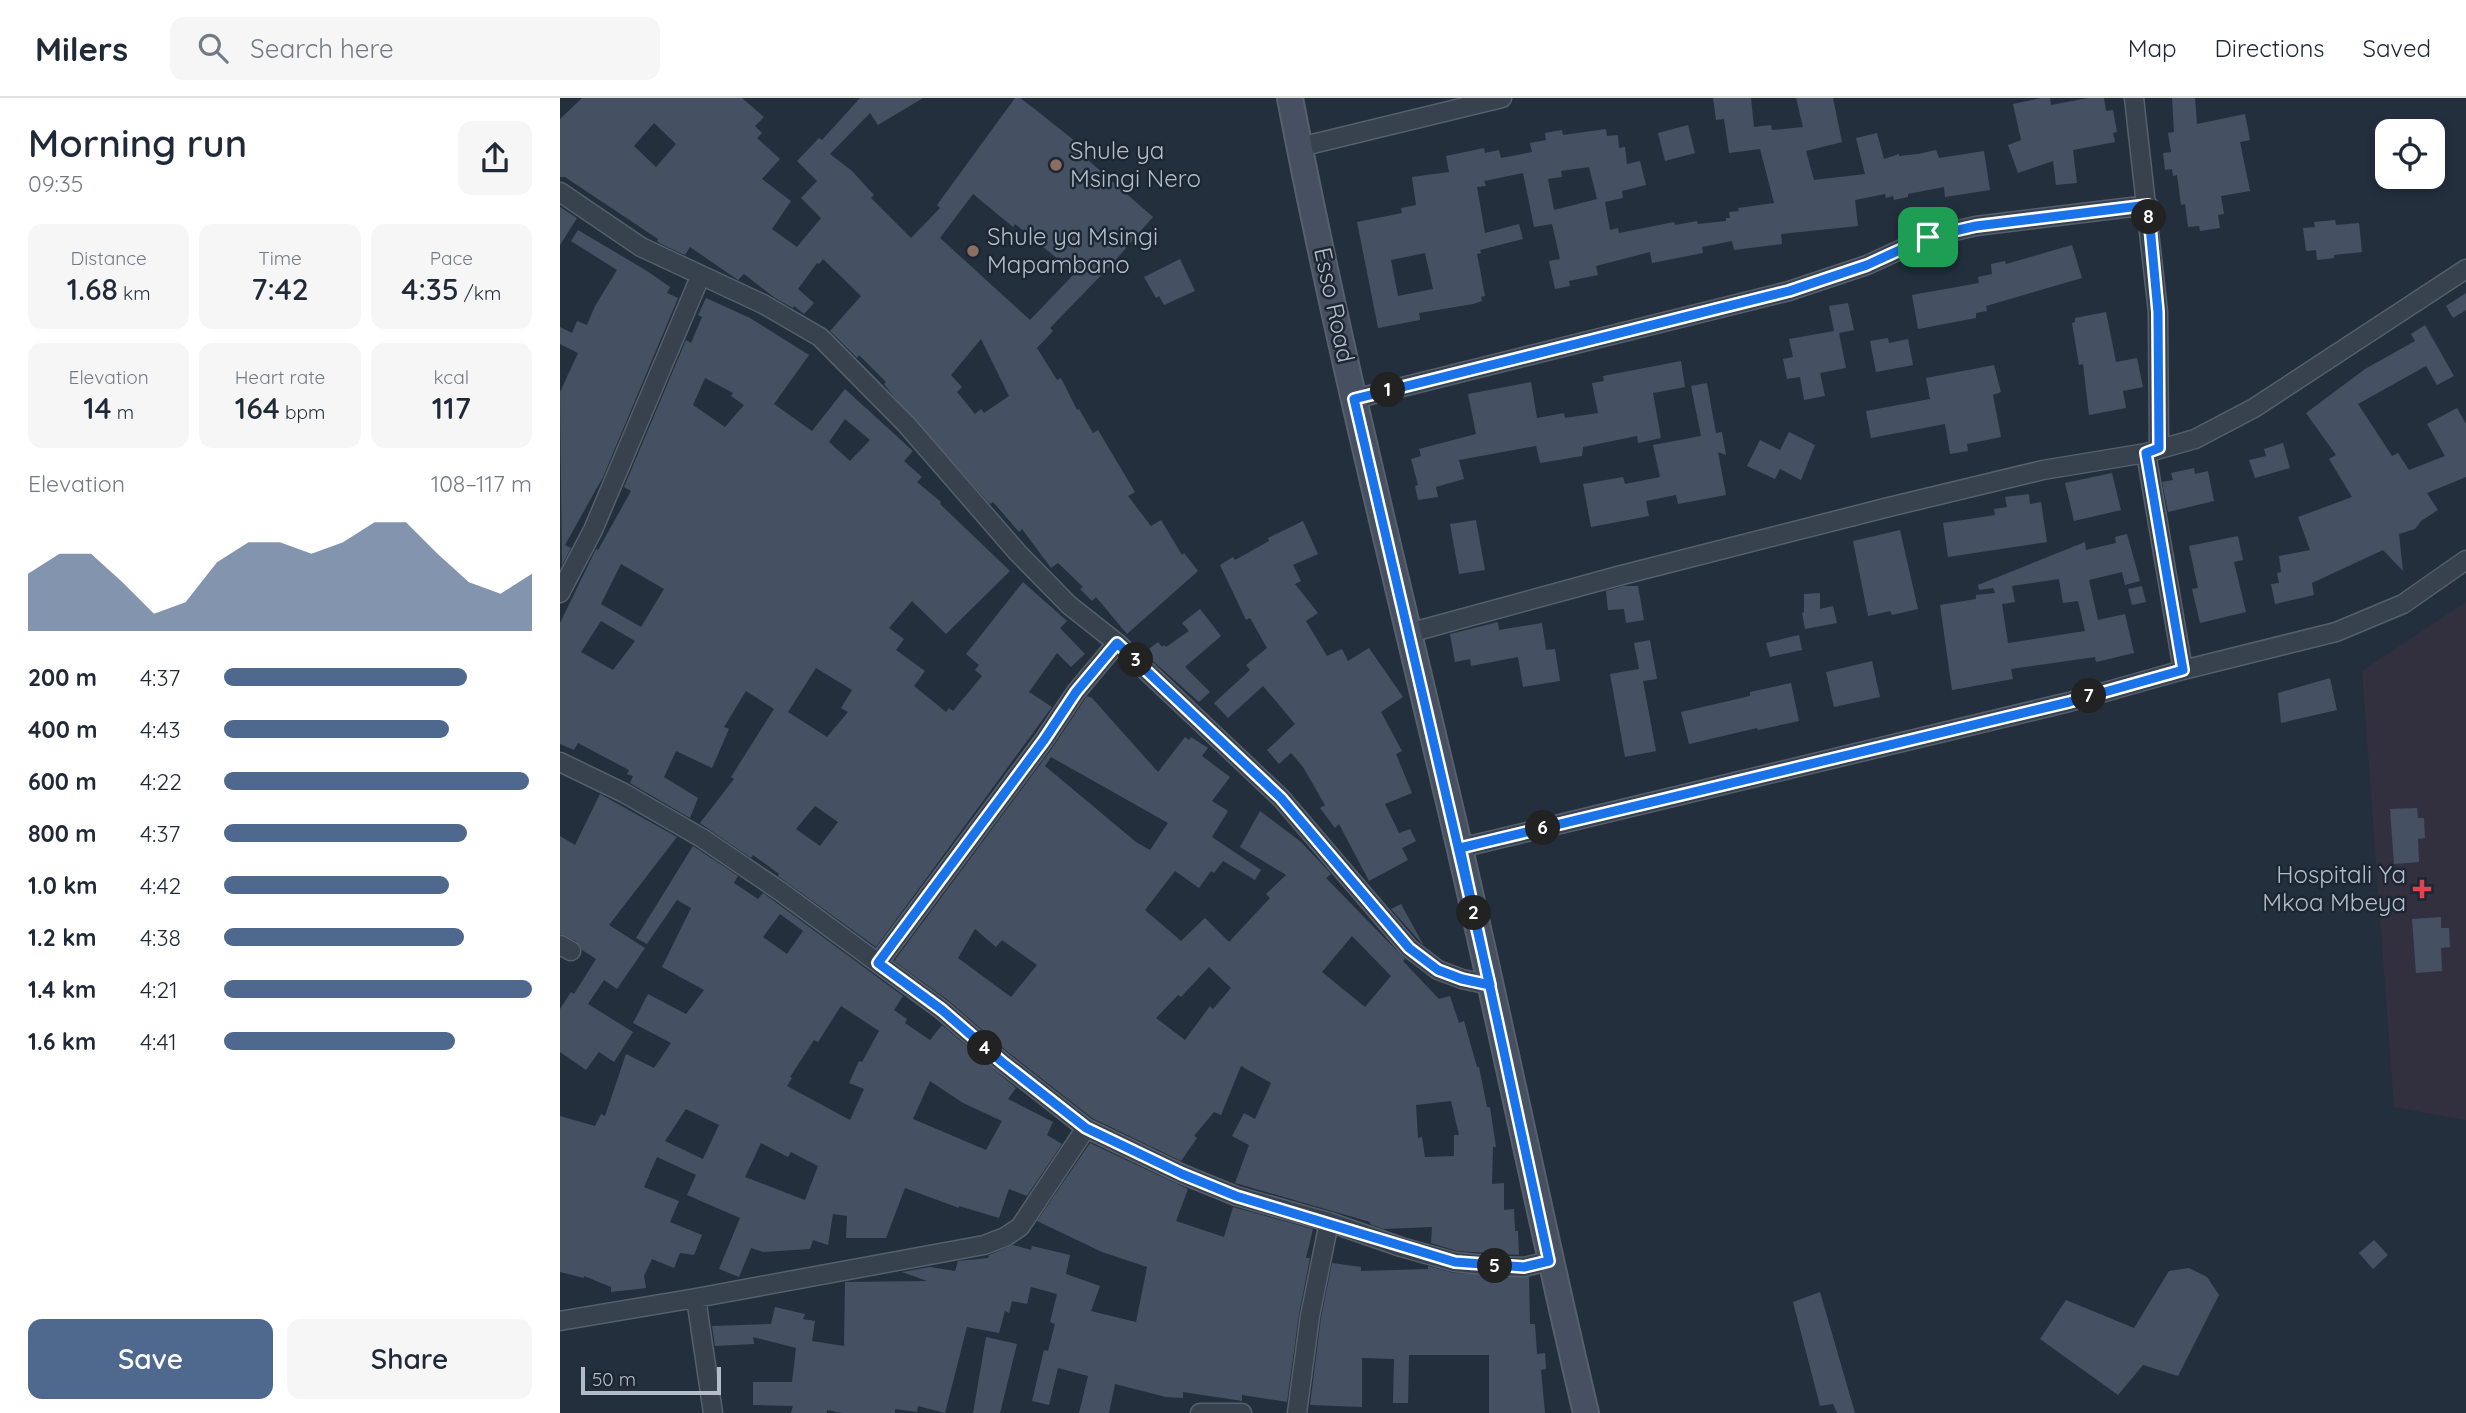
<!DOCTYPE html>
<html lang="en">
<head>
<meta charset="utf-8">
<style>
  :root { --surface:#fff; --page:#f6f6f7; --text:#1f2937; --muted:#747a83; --line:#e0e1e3; --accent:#4f688e }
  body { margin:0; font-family:Quicksand,sans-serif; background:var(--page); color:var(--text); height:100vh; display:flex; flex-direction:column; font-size:26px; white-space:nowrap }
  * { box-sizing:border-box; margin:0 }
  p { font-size:23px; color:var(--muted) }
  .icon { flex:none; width:38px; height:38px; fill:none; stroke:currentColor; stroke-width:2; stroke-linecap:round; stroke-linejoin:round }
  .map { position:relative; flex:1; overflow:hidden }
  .details { display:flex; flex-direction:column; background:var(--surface); width:560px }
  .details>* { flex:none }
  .fabs { position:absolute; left:1815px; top:21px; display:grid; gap:14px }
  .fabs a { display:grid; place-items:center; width:70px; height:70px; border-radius:14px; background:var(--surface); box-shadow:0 4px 10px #0003; font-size:35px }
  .scale { position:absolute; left:21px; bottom:18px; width:140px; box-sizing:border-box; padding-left:7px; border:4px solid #b4bcc9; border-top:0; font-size:19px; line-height:24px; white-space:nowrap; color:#b4bcc9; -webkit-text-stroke:5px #1d2633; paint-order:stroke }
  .pin { position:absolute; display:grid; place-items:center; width:60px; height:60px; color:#fff; margin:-30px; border-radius:14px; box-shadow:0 4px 10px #0006 }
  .km { position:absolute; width:35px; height:35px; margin:-18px; border-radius:50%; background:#222; color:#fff; font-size:19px; line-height:35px; text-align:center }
  .round { display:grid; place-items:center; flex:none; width:74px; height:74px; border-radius:14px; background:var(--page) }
  .headline { display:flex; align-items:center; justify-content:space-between; height:119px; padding:0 28px }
  h1 { font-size:38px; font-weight:600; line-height:52px }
  .figures { display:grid; grid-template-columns:repeat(3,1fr); gap:10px; height:119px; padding:7px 28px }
  .figures div { display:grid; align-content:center; border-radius:14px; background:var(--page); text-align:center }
  .figures b { font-size:30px; font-weight:600 }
  .figures small { font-size:19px; font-weight:400 }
  .figures p { font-size:19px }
  .chart { height:196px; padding:14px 28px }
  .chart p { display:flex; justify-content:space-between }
  .chart svg { width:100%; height:126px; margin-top:7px; fill:var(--accent); opacity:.7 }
  .action { display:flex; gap:14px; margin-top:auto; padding:14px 28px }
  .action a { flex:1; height:80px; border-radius:14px; background:var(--accent); color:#fff; font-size:28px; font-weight:600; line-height:80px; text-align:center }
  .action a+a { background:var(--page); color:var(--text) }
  ul { padding:0 28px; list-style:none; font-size:23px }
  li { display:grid; grid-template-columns:112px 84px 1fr; align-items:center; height:52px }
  li i { height:18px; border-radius:9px; background:var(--accent) }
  header { display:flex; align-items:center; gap:42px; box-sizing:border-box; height:98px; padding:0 35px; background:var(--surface); border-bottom:2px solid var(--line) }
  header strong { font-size:33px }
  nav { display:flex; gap:38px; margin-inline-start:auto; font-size:24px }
  .search { width:490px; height:63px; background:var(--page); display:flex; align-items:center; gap:18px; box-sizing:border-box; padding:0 24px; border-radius:14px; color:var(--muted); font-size:26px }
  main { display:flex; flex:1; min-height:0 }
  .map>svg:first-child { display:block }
  .medical { fill:#32303f }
  .building { fill:#455162; fill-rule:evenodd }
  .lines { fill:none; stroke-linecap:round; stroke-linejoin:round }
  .street-casing { stroke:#565f6c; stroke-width:21 }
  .secondary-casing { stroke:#565f6c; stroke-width:28 }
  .street { stroke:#38414e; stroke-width:18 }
  .secondary { stroke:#465061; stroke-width:24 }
  .route-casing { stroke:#fff; stroke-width:14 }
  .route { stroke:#1a73e8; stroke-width:9 }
  .education-dot { fill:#8d6e63; stroke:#1d2633; stroke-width:2.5 }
  .health-dot { fill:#e0444e; stroke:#1d2633; stroke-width:2.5 }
  .labels { text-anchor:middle; stroke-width:5; stroke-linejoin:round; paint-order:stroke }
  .poi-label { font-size:24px; fill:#b4bcc9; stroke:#1d2633; text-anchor:start }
  .street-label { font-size:24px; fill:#b4bcc9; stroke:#1d2633 }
</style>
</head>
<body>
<header>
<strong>Milers</strong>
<div class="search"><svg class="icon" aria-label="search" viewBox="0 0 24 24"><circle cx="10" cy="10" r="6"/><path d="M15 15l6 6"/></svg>Search here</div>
<nav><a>Map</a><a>Directions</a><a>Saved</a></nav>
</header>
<main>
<section class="details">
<div class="headline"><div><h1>Morning run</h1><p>09:35</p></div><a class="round"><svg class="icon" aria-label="share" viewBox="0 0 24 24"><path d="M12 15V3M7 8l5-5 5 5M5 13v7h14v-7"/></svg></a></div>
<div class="figures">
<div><p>Distance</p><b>1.68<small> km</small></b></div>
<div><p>Time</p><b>7:42</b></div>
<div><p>Pace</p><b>4:35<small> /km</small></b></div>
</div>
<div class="figures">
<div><p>Elevation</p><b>14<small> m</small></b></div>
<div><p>Heart rate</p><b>164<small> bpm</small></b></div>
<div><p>kcal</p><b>117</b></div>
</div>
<div class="chart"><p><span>Elevation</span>108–117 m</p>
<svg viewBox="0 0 160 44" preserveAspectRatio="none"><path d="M0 44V24L10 17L20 17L30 27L40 38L50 34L60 20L70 13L80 13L90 17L100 13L110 6L120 6L130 17L140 27L150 31L160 24V44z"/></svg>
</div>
<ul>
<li><b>200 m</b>4:37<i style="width:79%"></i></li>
<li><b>400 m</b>4:43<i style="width:73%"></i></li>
<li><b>600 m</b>4:22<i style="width:99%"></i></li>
<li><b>800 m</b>4:37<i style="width:79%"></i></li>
<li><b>1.0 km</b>4:42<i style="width:73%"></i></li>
<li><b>1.2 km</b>4:38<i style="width:78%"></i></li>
<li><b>1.4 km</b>4:21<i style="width:100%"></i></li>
<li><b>1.6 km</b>4:41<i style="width:75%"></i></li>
</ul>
<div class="action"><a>Save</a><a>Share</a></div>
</section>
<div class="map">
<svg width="1906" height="1315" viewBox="0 0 1906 1315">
  <rect width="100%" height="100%" fill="#242f3e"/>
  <!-- medical -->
  <path class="medical" d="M1906,504v518l-72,-13 -32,-436z"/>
  <!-- building -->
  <path class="building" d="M22,0h160l22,19 -9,9 7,7 -5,5 23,21 -18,20 29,22 -19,28 25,18 24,-29 -20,-20 16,-17 -20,-20 22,-23 3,2 38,-42h63l-45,27 -8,-12 -40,41 22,17 22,24 -3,3 40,40 29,-30 -3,-3 78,-107h5l16,12 40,32 -4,4 81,71 -40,46 -63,65 3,3 -16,17 20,32 4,-2 16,32 2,-1 14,24 5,-3 37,62 -7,4 23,30 10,-6 21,35 2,-2 14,18 -71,63 -31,-37 -4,4 -12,-12 3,-2 -25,-24 -7,5 -29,-39 -3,3 -26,-30 -3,2 -99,-111 -7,-9 2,-2 -27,-27 -2,3 -27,-27 31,-35 -38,-37 -4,5 -2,-1 -19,26 16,14 -10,11 -10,-8 -1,2 -18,-10 -31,-24 -6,6 -48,-33 -5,8 -24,-11 -4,-3 1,-2 -93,-62h-5v-58zM94,25l22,21 -20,23 -22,-21zM413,96l40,33 2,-3 60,49 -45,47 -90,-82zM421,241l28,57 -25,17 -3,-4 -6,5 -18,-22 5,-5 -11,-12z
    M1153,0h38l3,29 17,-2 1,5 31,-3 -7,-29h37l9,44 -36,9 8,29 51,-6 -9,-36 21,-5 7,26 15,-5v2l19,-2 18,-4 3,8 45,-7 6,39 -45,7 -1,-10 -36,7v3l-14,3 -1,-4 -7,2 -1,-4 -30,6 3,26 -77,8 1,10 -48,6 -2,-9 -30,6 1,6 -51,10 -2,-11 -54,14 2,9 -29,6 1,5 -15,3 -6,-28 11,-2 -8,-35 -18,3 -11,-54 -39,8 2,5 -9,1 8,46 34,-9 4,15 -43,11 1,3 -4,1 8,42 -4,1 1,4 -9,3 -54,9 1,7 -42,8 -21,-106 45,-9 -1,-5 15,-3 -4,-28 37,-5 -3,-16 38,-8 1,5 14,-3 2,8 31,-6 -2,-9 16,-3 -1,-7 17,-3 1,5 43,-6 1,7 11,-1 1,13 6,-1 2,17 13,-3 6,24 -24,6 1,7 -18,4 5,28 8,-2 1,5 55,-11 1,3 22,-4 1,3 28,-3v-3h4l-1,-6 10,-1 -1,-3 36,-5 -14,-54 -31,4 -5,-34 -8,1zM1029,69l8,32 -43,11 -6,-31 14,-2 -1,-6zM865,155l8,36 -35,7 -7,-36z
    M1481,0h9l1,7 37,-7h16l2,13 7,-1 4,22 -4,1 2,9 -42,8 4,33 -21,2 -3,-24 -35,12 -10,-28 13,-5 -8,-36z
    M1612,0h23l2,26 48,-10 5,26 -10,2 10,49 -29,5 3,18 -6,1 2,13 -20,3 -1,-5 -11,1 -3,-23 -4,1 -4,-30 -4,1 -1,-7 -7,1 -2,-17 8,-1 -3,-19 6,-1z
    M1128,27l7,28 -30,8 -7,-28z
    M0,109l17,11 -17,27z
    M1775,122l1,5 23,-2 3,29 -28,3v3l-17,2 -1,-10 -10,1 -3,-23 12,-1 -1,-5z
    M18,132l69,41 23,16 -3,6 11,5 -75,179 -38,68 6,3 -9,17 -2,-173 18,-39 -18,-9v-17l12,6 5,-12 10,4 8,-19 22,-36 -46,-29z
    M1512,147l10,33 -96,28 1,5 -11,2v5l-58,11 -6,-34 67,-12 -1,-6 14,-3 -1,-10 14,-3 1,3z
    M620,161l15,32 -31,14 -5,-9 -3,2 -12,-21z
    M1906,195v17l-13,8 -7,-12z
    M146,200l44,20 59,37 -35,49 38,27 33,-42 68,62 -9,10 18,16 -5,5 24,20 -1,2 70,67 -64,63 -34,-33 -23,27 15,11 -8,11 29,21 -11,15 32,26 3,-4 4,3 29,-35 -7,-6 4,-5 -13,-11 57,-72 44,39 -7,7 25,26 -14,13 -14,-14 -28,39 23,15 -176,240 -98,-71 1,-2 -26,-19 -2,3 -51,-35 34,-44 -3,-2 43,-68 -28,-18 -22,36 5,2 -17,39 -36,-17 -12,26 34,21 -8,20 -60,-35 3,-7 -6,-2 2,-4 -51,-27 -4,7 -14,-6v-121l36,-74 2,1 33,-59 -7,-4 62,-147 5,3 11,-26 -4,-2zM145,280l28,15 -2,3 13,9 -19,22 -32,-22zM285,321l25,21 -20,21 -21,-19zM61,466l43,25 -23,38 -40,-23zM41,523l34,20 -22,29 -32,-18zM256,570l36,22 -11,18 7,4 -21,25 -39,-25zM255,708l23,16 -18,24 -24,-17z
    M1288,205l6,27 -15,3 7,35 -26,5 5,23 -21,4 -4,-23 -13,2 -4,-20 10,-2 -4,-18 45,-8 -5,-25z
    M1546,214l10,50 21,-4 6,29 -20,4 3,17 -37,7 -6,-51 -4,1 -7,-42 3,-1v-4z
    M1865,227l29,51 -17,9 -11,-19 -68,38 34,52 6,-3 11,17 36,-14 -18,-32 30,-16 9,16v53l-39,16 11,17 -17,11 -6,8 -16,5 4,37 -20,-21 -71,33 2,12 -39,9 -4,-20 8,-1 -2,-10 4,-1 -2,-16 31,-6 -12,-33 54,-20 -23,-38 7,-4 -30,-42 59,-44 50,-28 -4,-7z
    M1328,240l1,5 19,-4 5,26 -37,7 -6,-31z
    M1121,263l4,26 -32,6 8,45 -23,5 -1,-7 -54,11 -1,9 -42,7 -4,-17 -77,14 5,19 -28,8 2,10 -20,3 -3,-14 3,-1 -7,-26 10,-3 -2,-7 57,-15 -8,-40 63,-12 6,36 27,-5 1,5 33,-5 -6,-30 12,-2 -1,-5z
    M1434,267l7,27 -8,3 8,42 -34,7 1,7 -18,3 -5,-30 -74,14 -5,-27 64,-12 -4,-21z
    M1147,285l9,50 6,-1 4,23 -8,-3 8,43 -48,9 -2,-9 -30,6 3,15 -58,11 -8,-43 40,-7 2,7 35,-7 -7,-32 48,-9 -10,-50z
    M1229,334l26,13 -14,35 -21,-11 -5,10 -28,-13 13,-26 20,10z
    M1723,345l7,25 -35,10 -6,-18 17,-4 -2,-7z
    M1634,370l1,6 13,-3 6,30 -46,11 -6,-30 11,-2 -2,-7z
    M1552,375l9,37 -47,11 -9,-38z
    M1469,396l1,10 11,-2 6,40 -99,15 -5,-34 52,-8 -1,-6 13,-2 -2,-10z
    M916,422l9,50 -26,4 -9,-50z
    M743,423l15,33 -25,11 8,16 -6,3 23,29 -12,8 21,35 15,-7 6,12 21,-13 34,49 -22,15 21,39 -6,3 16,39 -27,11 14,29 11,-4 6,12 -14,7 6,12 -39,21 -30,-57 -4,4 -15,-20 5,-3 -22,-38 -12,-14 -12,11 -12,-14 28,-26 -32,-38 -35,32 -14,-15 36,-33 -4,-5 21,-17 -17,-30 -4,2 -26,-55 13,-8 2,3 34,-19 -1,-3z
    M1340,432l18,79 -26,6 -2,-4 -22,5 -15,-75z
    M1567,436l13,47 -15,4 -3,-13 -33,8 9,40 27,-6 9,39 -38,9 -1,-5 -84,12 2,10 -61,11 -12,-85 36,-6v-4l19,-2 -2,-5 -14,2 -1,-5 107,-43 1,8 30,-7 -1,-6zM1499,481l4,24 15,-2 7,30 -77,12 -6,-39 13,-2 -3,-16z
    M1678,438l5,24 -9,2 12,50 -46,11 -8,-34 6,-1 -9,-42z
    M1063,488h15l6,34 -18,3 -2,-14 -16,1 -2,-19z
    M1582,488l4,16 -14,3 -4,-16z
    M1260,495v16l13,-3 4,17 -32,6 -3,-16 2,-1v-18z
    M640,511l21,27 -36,31 25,25 -11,10 -55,-49 14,-11 4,5 2,-2 2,2 23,-16 -7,-8z
    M938,524l1,8 43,-7 4,27 9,-1 5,32 -37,6 -5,-30 -47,9 -1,-7 -15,3 -5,-28z
    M1239,537l3,15 -32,7 -4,-14z
    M1090,542l7,39 -14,2 13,70 -31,6 -15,-83 29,-5 -5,-26z
    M1312,563l8,36 -46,10 -8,-35z
    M1770,580l7,32 -56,13 -3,-30z
    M1231,585l8,38 -41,9 -1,-2 -68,16 -8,-32 69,-16v-4z
    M527,598l5,2 66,74 27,-35 4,3 2,-3 17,11 -6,8 28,21 -18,24 16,10 -16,26 49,33 -6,10 -32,-19 -9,12 -3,-2 -12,17 -24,-17 -30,39 36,31 24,-23 24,24 41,-44 -4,-4 20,-19 -46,-28 20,-36 41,31 20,21 10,11 -5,4 79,81 -2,2 36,38 11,-3 9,27 5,-2 13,46h2l8,40h3l6,40h-3l-1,37 12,-1v27l10,-1 1,22h3l1,24 -62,-4 -26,-8 1,-16 -49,2 -13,-5v-2l-135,-39 14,-38 -17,-9 12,-23 11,6 16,-36 -30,-17 -20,49 -7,-3 -20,24 3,2 -16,23 -89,-43 -83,-65 -60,-52 -55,-40 159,-214zM491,659l117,66 -18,27 -14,-8 -91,-76zM415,831l21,18 6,-7 35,25 -26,32 -53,-39zM792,838l39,40 -26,31 -43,-35zM649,869l22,21 -18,21 -3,-3 -25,34 -29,-22 22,-23 3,2zM891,1003l8,34h-5v21l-29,1 -3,-20 -4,1 -2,-33z
    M40,696l77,43 -68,88 36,23 -28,41 -13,-9 -16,24 45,28 -19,30 -15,-10 -13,18 -26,-18v-43l11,-17 3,2 22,-35 -14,-9 -6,-9 -16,-7v-98l15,9z
    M1857,710l1,10h6l1,20 -7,1 1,23 -25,2 -4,-55z
    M133,748l45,30 -4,7 24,16 5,-6 140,103 -9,14 13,9 -2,4 25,17 12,-15 74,63 -8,11 45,23 -6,13 15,9 -35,52 -18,-7 -10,29 -40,-12v2l-54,-20 -19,50h-40l1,-22 -14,-2 -5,31 -15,-5 -3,9 -47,3 -12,-4 -12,29 -20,-8 21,-51 -53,-23 9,-20 -39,-18 -13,30 35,14 -9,21 32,13 -8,20 -14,-2 -6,15 -22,-9 -8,17 2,12 -35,4v-5l-27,-11v2l-24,-6v-156l35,10 6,-12 4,2 21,-62 28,14 17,-25 -38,-20 15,-29 38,20 18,-24 -42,-23 29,-59 -14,-8 -30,44 -11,-6zM220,816l23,17 -16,23 -24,-17zM281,908l38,25 -17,31 -3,-1 -10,22 15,6 -14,31 -63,-34 5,-8 -2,-1 24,-37 4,2zM370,983l33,22 39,18 -16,29 -73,-31zM126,1011l33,16 -16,34 -38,-18zM201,1045l27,14 3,-5 27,14 -13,34 -60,-23z
    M841,806l22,40h-1l-31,-35z
    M1881,819v11h8l1,19 -9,1 1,23 -26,2 -4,-54z
    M530,1045l98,46 -12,32 48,16 9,-30 80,22 -7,29h4l-11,56 -12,88 -45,-7v6l-59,-9v6l-17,-1 -51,-13 -6,29h-30l9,-37 -30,-8 -9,37 -17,-4 12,-51 4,1 7,-27 -5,-2 7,-28 -26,-7 -4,17 -15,-3 -3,12 -4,-2 -6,22 -32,-6 -22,86 -27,-7 -1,6 -22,-3v4h-52l-16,-3v3h-36l2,-7 -40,-1v-23h39l4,-34 -43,-11 1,7 -39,2 -3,-20 59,-2 4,-17 30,7 -2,5 12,2 -3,20 32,5 1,-64 82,-1 -25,-9 28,-5 25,4 3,-10 30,-3 1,-3 24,-10 18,5 1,-4 38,9 -4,19 34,12 -9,25 45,11 11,-55 -45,-15 -65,-31z
    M1814,1142l14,15 -15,14 -14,-16z
    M772,1165l29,4v4l67,-2v-3l26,7 75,4 1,47h5l2,30 8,-1 1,16 -5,1 4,43h-56v-58h-80l-1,48h-15l1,-44 -32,-1v49l-52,-2 11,-87z
    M1629,1170l18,9 12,18 -41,81 -35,-11 -25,30 -78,-56 26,-39 68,28 35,-57z
    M1260,1194l35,121h-18l-4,-9 -13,2 -27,-104z
    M426,1239l31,7 -17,69h-27z"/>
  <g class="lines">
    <defs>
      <path id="street" d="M1574,0l24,214 1,136
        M740,49l202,-49
        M0,94l81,55 122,57 57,33 86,87 112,129 51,52 48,38 164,155 128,150 29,22 24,9 28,6
        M794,301l435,-108 78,-26 61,-28 48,-11 172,-21
        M1586,355l37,217
        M0,495l33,-63 107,-253
        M849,535l209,-57 271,-69 154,-37 103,-17 49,-14 59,-31 212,-139
        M0,664l64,31 78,45 78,53 162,119 60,52 84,66 96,46 54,22 93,26 72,25 54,15 41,4 28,1 25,-6
        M900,750l609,-146 114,-32 153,-38 67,-28 63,-44
        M0,847l11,6
        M318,865l166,-223 32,-48 41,-49
        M136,1200l17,115
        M0,1223l136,-23 288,-53 21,-8 15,-10 66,-99
        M640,1315h42
        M737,1315l13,-97 19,-94"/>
      <path id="secondary" d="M730,0c48,251 111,498 169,747 44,189 82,379 127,568"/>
    </defs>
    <!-- street casing -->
    <use href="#street" class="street-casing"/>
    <!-- secondary casing -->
    <use href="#secondary" class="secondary-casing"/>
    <!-- street -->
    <use href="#street" class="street"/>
    <!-- secondary -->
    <use href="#secondary" class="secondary"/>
  </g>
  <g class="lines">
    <defs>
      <path id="route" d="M1368,139l-61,28 -78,26 -435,108 136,586 -28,-6 -24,-9 -29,-22 -128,-150 -164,-155 -41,49 -32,48 -166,223 64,47 60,52 84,66 96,46 54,22 219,66 69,5 25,-6 -89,-413 609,-146 114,-32 -37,-217 13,-5 -1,-136 -10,-107 -172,21 -48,11"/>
    </defs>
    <!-- route casing -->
    <use href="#route" class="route-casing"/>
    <!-- route -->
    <use href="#route" class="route"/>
  </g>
  <!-- markers -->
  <g class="education-dot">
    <circle cx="496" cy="67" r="7"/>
    <circle cx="413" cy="153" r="7"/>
  </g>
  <path class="health-dot" d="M1858.5 780.5h7v7h7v7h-7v7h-7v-7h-7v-7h7z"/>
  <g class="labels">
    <!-- poi labels -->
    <g class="poi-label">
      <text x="510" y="61">Shule ya<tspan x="510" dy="28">Msingi Nero</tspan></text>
      <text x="427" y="147">Shule ya Msingi<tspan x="427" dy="28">Mapambano</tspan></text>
      <text x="1846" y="785" text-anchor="end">Hospitali Ya<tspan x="1846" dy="28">Mkoa Mbeya</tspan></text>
    </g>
    <!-- street labels -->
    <g class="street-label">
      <text transform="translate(774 207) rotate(78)" y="8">Esso Road</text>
    </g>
  </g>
</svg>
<div class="fabs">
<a><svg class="icon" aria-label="locate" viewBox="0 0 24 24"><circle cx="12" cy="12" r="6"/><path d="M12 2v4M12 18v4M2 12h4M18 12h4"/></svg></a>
</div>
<div class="scale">50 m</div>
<div class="pin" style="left:1368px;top:139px;background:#1e9e55"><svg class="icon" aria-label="arrive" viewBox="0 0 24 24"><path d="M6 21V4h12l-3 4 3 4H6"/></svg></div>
<b class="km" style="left:828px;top:292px">1</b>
<b class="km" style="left:914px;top:815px">2</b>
<b class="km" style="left:576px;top:562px">3</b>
<b class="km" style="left:425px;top:950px">4</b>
<b class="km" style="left:935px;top:1168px">5</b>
<b class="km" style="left:983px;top:730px">6</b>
<b class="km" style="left:1529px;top:598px">7</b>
<b class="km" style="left:1589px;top:119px">8</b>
</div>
</main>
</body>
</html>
